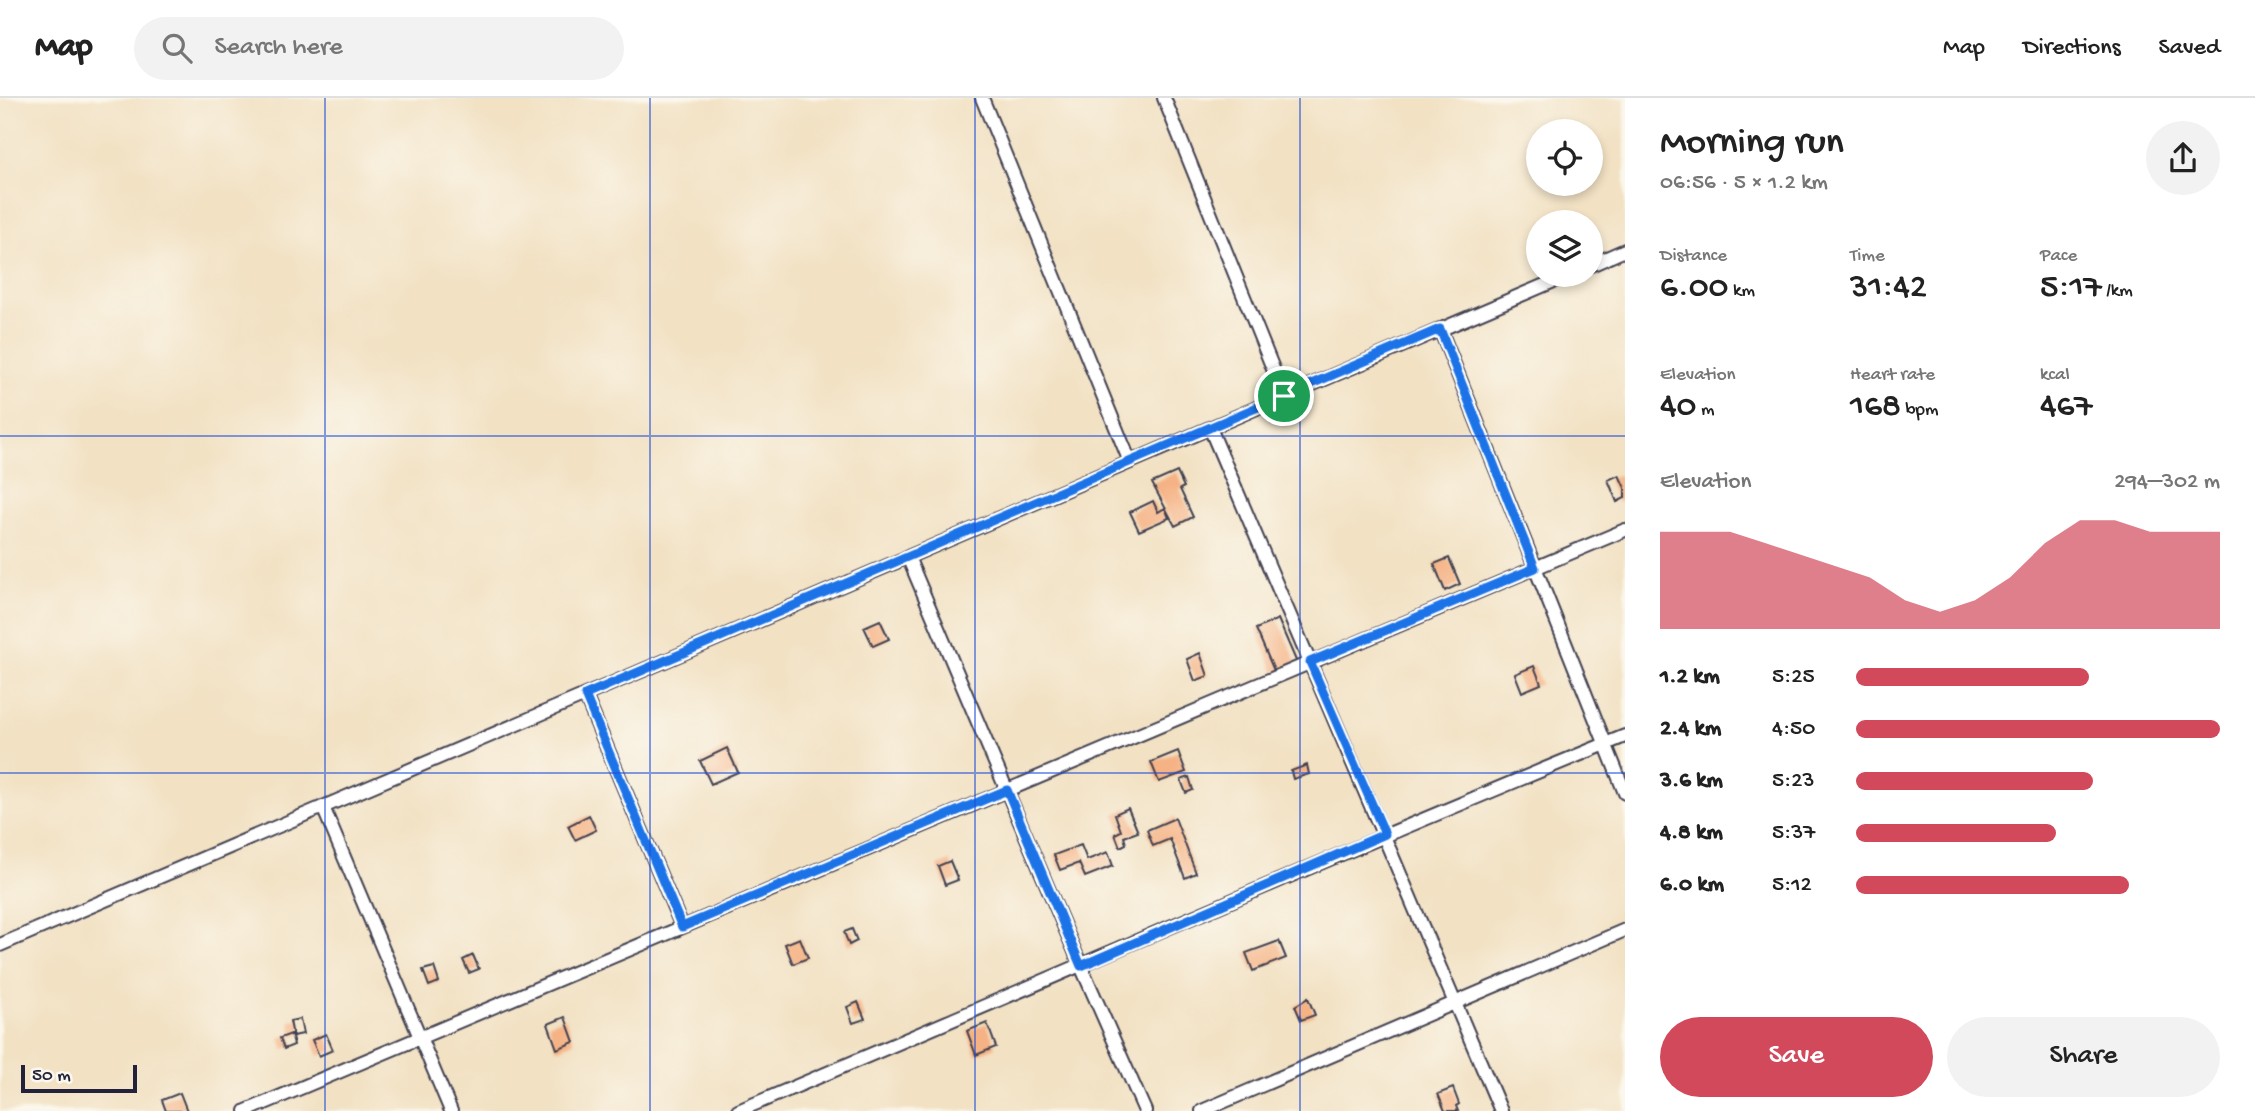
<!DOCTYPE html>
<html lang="en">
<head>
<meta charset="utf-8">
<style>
  :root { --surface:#fff; --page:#f2f2f2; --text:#222; --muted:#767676; --line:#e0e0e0; --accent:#d1495b }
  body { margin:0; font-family:"Gochi Hand",sans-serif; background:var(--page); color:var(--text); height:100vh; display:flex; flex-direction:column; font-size:26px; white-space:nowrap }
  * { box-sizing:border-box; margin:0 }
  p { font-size:23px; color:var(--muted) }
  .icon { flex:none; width:38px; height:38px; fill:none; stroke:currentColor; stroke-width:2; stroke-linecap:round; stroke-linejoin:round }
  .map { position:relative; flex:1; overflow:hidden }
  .side { display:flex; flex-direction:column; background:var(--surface); width:630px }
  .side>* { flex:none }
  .tools { position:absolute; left:1526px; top:21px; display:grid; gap:14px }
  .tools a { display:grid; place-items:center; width:77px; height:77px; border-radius:50%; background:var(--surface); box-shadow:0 4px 10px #0003; font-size:35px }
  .scale { position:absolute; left:21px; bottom:18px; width:116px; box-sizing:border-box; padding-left:7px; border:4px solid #22223b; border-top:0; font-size:19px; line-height:24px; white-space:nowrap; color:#22223b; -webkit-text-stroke:5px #fbf7ec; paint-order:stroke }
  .pin { position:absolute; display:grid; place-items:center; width:60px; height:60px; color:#fff; margin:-30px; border:4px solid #fff; border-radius:50%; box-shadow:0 2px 7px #0007 }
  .round { display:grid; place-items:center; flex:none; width:74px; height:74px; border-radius:37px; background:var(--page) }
  .summary { display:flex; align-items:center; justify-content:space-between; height:119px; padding:0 35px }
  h1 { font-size:38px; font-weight:600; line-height:52px }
  .figures { display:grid; grid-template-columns:repeat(3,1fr); gap:10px; height:119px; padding:7px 35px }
  .figures div { display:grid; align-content:center }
  .figures b { font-size:35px; font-weight:600 }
  .figures small { font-size:19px; font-weight:400 }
  .figures p { font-size:19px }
  .chart { height:196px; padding:14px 35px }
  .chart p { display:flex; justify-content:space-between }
  .chart svg { width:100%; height:126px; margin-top:7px; fill:var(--accent); opacity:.7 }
  .primary-button { display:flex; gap:14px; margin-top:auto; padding:14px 35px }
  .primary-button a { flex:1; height:80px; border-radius:42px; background:var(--accent); color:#fff; font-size:28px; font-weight:600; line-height:80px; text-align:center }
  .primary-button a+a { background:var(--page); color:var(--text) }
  ul { padding:0 35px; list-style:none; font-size:23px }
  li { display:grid; grid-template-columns:112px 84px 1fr; align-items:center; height:52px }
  li i { height:18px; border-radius:9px; background:var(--accent) }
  header { display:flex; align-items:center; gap:42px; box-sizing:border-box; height:98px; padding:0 35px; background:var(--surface); border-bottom:2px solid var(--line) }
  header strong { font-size:33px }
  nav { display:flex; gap:38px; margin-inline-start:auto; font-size:24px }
  .search { width:490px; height:63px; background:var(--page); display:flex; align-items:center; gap:18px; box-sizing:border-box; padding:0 24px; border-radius:38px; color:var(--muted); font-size:26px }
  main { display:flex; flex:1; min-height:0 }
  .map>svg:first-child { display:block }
  .building { fill:#f5b284 }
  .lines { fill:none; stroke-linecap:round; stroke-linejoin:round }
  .minor-casing { stroke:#413f4f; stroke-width:16 }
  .minor { stroke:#fff; stroke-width:12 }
  .route-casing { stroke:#fff; stroke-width:14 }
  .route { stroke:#1a73e8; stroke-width:9 }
  .grid { fill:none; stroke:#1d4ed8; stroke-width:2; stroke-opacity:0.55 }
</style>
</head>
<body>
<header>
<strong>Map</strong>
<div class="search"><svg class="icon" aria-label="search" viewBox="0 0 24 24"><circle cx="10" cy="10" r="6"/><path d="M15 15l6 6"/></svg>Search here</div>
<nav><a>Map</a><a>Directions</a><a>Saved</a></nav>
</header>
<main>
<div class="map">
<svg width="1625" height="1013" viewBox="0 0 1625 1013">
  <rect width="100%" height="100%" fill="#fbf7ec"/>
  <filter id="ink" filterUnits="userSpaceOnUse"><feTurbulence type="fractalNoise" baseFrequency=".0143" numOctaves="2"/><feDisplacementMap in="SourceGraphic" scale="14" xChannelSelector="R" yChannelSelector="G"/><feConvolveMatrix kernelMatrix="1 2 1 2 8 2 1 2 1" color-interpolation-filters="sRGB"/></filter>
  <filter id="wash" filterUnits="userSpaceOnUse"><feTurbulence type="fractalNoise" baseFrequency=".00686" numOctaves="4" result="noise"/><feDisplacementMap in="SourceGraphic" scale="28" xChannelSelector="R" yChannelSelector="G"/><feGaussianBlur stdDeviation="1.57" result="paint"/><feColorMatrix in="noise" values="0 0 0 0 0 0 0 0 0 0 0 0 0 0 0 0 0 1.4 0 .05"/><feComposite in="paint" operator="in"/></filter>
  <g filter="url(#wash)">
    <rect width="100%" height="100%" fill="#f2e1c3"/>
    <g id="blocks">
      <!-- building -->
      <path class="building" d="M1177,374l7,15 -4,2 13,28 -18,9 -23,-43z
        M1619,377l6,13v10l-8,4 -9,-22z
        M1153,403l5,11 7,-4 4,10 -30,13 -9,-19z
        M1449,460l11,26 -15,7 -11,-27z
        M1278,521l19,44 -22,10 -19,-44z
        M880,522l9,19 -16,7 -9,-19z
        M1200,555l8,23 -13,5 -8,-22z
        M1534,568l7,18 -19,8 -7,-18z
        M727,650l11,24 -27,12 -11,-23z
        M1178,653l8,21 -27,10 -8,-20z
        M1307,667l2,9 -16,5 -2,-8z
        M1189,679l4,13 -7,3 -5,-13z
        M1128,710l10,24 -14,5 2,7 -6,3 -5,-13 6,-3 -6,-17z
        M589,717l7,15 -21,10 -7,-14z
        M1175,720l21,55 -11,5 -15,-39 -17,7 -6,-16z
        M1081,747l6,15 21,-8 5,14 -28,11 -6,-14 -19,7 -6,-15z
        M950,763l8,19 -13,5 -7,-19z
        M852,831l5,12 -8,4 -5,-13z
        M800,840l8,20 -15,6 -8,-20z
        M1279,843l7,17 -33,13 -7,-18z
        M473,857l6,14 -10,4 -6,-13z
        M434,869l5,15 -10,4 -6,-16z
        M1308,900l7,17 -14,5 -6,-14z
        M858,904l7,17 -12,4 -6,-16z
        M565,919l9,25 -17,7 -9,-25z
        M300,921l3,15 -10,2 -3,-15z
        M987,925l9,24 -20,8 -9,-24z
        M291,936l3,11 -10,4 -4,-11z
        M326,936l7,16 -14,6 -7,-16z
        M1453,990l6,16 -3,2 2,5h-13l-7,-17z
        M180,995l7,18h-21l-4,-11z"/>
    </g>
  </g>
  <g filter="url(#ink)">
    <use href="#blocks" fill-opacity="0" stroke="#413f4f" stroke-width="2"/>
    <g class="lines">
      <defs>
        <path id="minor" d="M982,0l148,364
          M1164,0l120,298
          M1591,167l34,-15
          M1440,231l185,464
          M1210,330l291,683
          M908,459l173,409 64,145
          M585,597l97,232
          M323,709l128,304
          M0,847l1568,-670
          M246,1013l1379,-581
          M738,1013c296,-125 590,-254 887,-375
          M1202,1013l423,-181"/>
      </defs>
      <!-- minor casing -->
      <use href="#minor" class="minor-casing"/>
      <!-- minor -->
      <use href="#minor" class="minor"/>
    </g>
  </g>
  <g class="lines" filter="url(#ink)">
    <defs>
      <path id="route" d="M1440,231l95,239 -225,94 75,172 -304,132 -74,-176 -325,137 -97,-232z"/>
    </defs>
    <!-- route casing -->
    <use href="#route" class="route-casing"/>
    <!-- route -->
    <use href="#route" class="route"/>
  </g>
  <!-- grid -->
  <path class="grid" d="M325,0v1013M650,0v1013M975,0v1013M1300,0v1013M0,338h1625M0,675h1625"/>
</svg>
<div class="tools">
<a><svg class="icon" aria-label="locate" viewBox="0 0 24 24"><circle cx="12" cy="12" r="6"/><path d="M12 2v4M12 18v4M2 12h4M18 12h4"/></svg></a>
<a><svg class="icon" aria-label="layers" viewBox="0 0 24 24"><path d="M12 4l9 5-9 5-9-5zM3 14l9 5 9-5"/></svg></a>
</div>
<div class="scale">50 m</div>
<div class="pin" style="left:1284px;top:298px;background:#1e9e55"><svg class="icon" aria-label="arrive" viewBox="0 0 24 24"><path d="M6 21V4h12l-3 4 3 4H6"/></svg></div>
</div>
<section class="side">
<div class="summary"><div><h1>Morning run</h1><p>06:56 · 5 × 1.2 km</p></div><a class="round"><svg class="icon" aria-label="share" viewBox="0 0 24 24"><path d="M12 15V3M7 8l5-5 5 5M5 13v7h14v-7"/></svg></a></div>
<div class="figures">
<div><p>Distance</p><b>6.00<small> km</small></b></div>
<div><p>Time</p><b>31:42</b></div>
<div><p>Pace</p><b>5:17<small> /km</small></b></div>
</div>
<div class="figures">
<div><p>Elevation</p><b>40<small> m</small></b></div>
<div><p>Heart rate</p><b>168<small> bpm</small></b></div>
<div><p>kcal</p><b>467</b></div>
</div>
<div class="chart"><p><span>Elevation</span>294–302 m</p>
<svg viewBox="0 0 160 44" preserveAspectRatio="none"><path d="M0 44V10L10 10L20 10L30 14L40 18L50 22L60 26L70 34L80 38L90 34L100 26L110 14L120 6L130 6L140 10L150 10L160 10V44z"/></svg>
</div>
<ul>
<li><b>1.2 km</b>5:25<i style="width:64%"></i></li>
<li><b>2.4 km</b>4:50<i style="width:100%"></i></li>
<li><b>3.6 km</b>5:23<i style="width:65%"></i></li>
<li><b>4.8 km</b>5:37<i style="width:55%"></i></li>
<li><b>6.0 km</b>5:12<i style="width:75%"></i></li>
</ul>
<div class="primary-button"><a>Save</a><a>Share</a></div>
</section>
</main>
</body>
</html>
